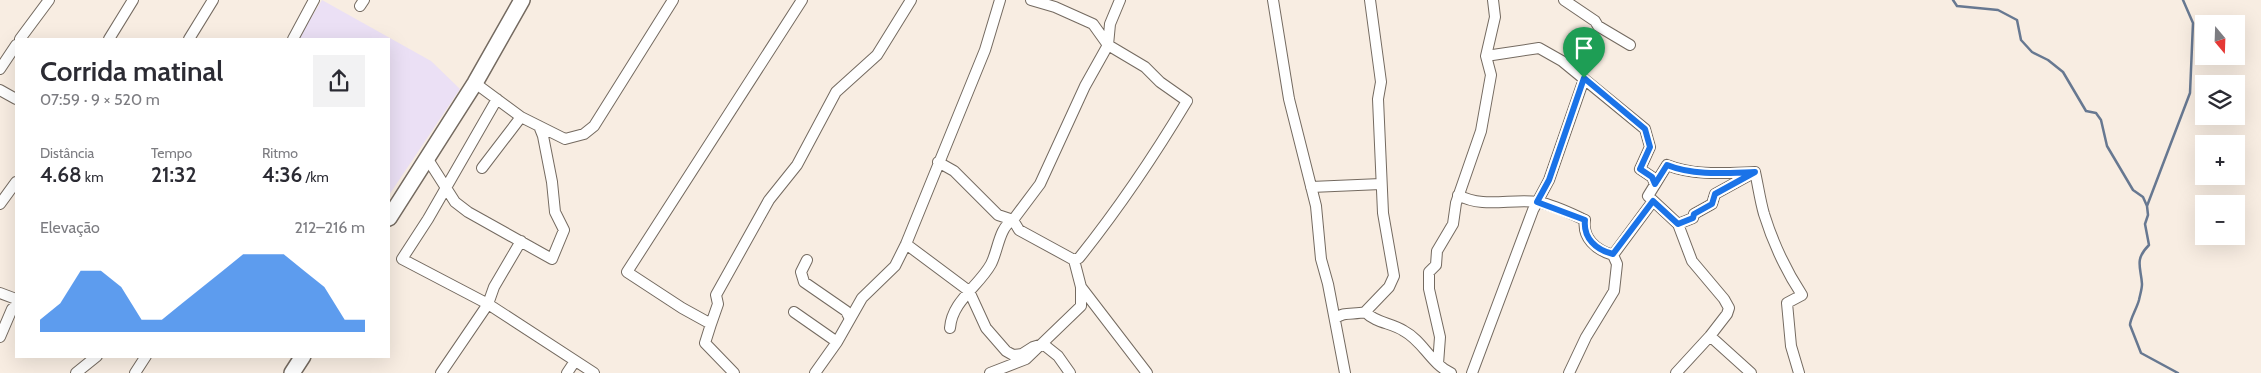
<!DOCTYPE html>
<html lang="pt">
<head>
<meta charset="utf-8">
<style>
  :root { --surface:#fff; --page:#f2f2f3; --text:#2b2b33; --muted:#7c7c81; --accent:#1a73e8 }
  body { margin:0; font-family:Cabin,sans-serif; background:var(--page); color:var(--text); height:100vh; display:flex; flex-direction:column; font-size:19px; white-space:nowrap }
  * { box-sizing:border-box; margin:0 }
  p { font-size:16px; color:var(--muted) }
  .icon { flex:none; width:28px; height:28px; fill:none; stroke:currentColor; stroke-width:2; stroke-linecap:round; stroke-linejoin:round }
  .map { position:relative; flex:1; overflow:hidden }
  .details { position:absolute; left:15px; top:38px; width:375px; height:320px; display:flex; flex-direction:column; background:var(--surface); border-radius:0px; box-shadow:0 5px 20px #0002 }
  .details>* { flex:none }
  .needle { width:32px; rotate:161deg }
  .controls { position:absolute; left:2195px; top:15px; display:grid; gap:10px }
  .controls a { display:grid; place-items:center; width:50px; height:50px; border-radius:0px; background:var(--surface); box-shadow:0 5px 20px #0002; font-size:25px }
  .pin { position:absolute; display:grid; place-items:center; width:42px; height:42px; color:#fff; margin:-51px -21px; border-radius:50% 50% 50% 0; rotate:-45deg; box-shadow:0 0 5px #0007 }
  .pin .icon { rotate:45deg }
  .round { display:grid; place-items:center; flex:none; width:52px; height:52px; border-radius:0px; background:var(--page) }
  .overview { display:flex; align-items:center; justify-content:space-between; height:85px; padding:0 25px }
  h1 { font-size:28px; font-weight:600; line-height:38px }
  .stats { display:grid; grid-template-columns:repeat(3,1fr); gap:8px; height:85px; padding:5px 25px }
  .stats div { display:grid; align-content:center }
  .stats b { font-size:21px; font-weight:600 }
  .stats small { font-size:14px; font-weight:400 }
  .stats p { font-size:14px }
  .chart { height:140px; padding:10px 25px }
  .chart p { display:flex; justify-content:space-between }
  .chart svg { width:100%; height:90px; margin-top:5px; fill:var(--accent); opacity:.7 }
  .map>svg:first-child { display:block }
  .education { fill:#ebe0f5 }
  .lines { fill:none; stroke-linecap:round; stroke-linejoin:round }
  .stream { stroke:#677891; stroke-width:2.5 }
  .street-casing { stroke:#746a60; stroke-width:12 }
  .secondary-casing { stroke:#746a60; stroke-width:18 }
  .street { stroke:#fff; stroke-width:10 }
  .secondary { stroke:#fff; stroke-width:15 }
  .route-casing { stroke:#fff; stroke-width:10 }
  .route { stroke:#1a73e8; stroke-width:6 }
</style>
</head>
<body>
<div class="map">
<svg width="2261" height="373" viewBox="0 0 2261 373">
  <rect width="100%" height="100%" fill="#f8ede2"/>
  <!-- education -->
  <path class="education" d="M322,0l109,61 29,28 -71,106v-156h-91z"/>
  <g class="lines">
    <!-- stream -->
    <path class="stream" d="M1953,0l4,6 41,4 19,10 4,20 11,12 16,8 15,12 23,39 10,2 5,7 6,26 26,44 10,7 4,9 1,9 -3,9 4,21c-15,15 -8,22 -7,39 0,5 -2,11 -3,16 -2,8 -9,19 -9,25l11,28 37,20
      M2147,206l43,-113 3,-70 -10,-23"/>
    <defs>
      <path id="street" d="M1031,0l24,7 38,17 15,21 -23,41 -45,98 -27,36 6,10 55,30 7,27 66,86
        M1273,0l16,99 27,107 5,53 7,25 17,89
        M1564,0l31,21 3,5 32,19
        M360,6l4,-6
        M20,39l29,-39
        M109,39l24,-39
        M189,39l24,-39
        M293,39l21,-39
        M1486,56l53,-8 23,13 83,68 5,18 -10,22 12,8 3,7
        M0,69l16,-24
        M475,83l46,34 44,22 19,-5 10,-8 79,-126
        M0,90l16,9
        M497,99l-69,120 -26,40 86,45 106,69
        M427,158l28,44 13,10 84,47 12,-29 -9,-18 -3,-30 -9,-46 -4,-10
        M938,162l16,9 44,44 15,5
        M482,168l39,-51
        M1755,172c3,13 5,28 9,42 9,29 21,55 38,81l-15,8 4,43 8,27
        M1311,187l70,-3
        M1458,195c26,14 53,3 80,7 16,3 32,11 47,18 -3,18 11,30 28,35l40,-54
        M0,204l16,-22
        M1678,224l15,-6 1,-4 18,-10 3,-10 40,-22c-29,1 -61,4 -88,-7l-19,31 30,28 14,37 32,38 5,9 -2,6 -17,22 41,37
        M906,244l63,47 17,37 20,23 7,4 9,-1 11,-7 10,-3 15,12 12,17
        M807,260l-6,12 3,10 42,29 4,8
        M1074,260l5,-2c40,-50 75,-102 108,-157l-27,-19 -15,-15 -37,-22 2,-21 10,-24
        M0,293l16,6
        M794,312l43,30
        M1365,312c11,11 27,11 39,19 19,10 27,33 47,42
        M1335,319c8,-8 19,-4 30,-7l24,-25 5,-11 -11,-63 -5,-114 3,-17 -11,-82
        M711,324l7,-20 -2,-9 53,-95 28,-35 39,-73 41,-37 34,-55
        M950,328c2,-27 29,-42 41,-64 7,-13 8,-37 22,-44
        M0,337l12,-28 4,-3
        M1438,364l2,-27 -11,-48v-17l7,-7 1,-14 16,-27 3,-21 25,-72 10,-56 -5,-19 9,-39 -2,-17
        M76,373l21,-17
        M135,373l11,-17
        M441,373l47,-69 6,-17 27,-46
        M567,373l8,-12
        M734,373l-29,-30 6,-19 -29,-16 -55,-36 175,-272
        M815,373l22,-31 25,-44 33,-32 11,-22 79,-194 15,-50
        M990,373l36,-14 55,-53v-19
        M1472,373l61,-163 16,-30 35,-101
        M1569,373l17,-36 28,-46 3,-27 -4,-9
        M1676,373l34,-37"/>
      <path id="secondary" d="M389,218l86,-135 47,-83
        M292,373l11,-17"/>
    </defs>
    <!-- street casing -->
    <use href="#street" class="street-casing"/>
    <!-- secondary casing -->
    <use href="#secondary" class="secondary-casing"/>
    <!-- street -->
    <use href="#street" class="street"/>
    <!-- secondary -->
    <use href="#secondary" class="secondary"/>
  </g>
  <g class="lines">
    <defs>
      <path id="route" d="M1584,78l61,51 5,18 -10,22 12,8 3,7 12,-19c27,11 59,8 88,7l-40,22 -3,10 -18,10 -1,4 -15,6 -25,-23 -40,53c-17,-4 -30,-16 -28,-34l-48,-18 12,-22z"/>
    </defs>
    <!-- route casing -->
    <use href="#route" class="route-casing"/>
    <!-- route -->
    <use href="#route" class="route"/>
  </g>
</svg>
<div class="controls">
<a><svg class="needle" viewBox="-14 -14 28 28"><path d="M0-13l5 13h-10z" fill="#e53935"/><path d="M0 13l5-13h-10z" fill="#7c7c81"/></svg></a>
<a><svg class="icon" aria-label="layers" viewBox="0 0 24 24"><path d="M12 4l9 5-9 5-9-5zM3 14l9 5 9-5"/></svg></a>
<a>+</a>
<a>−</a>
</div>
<div class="pin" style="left:1584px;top:78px;background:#1e9e55"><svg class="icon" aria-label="arrive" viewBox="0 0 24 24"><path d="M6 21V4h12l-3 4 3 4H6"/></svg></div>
<section class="details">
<div class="overview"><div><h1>Corrida matinal</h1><p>07:59 · 9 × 520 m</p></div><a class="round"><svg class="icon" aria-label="share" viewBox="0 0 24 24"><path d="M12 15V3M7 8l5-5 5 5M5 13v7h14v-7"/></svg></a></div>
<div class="stats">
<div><p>Distância</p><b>4.68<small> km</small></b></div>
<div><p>Tempo</p><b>21:32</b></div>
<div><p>Ritmo</p><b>4:36<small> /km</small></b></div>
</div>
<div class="chart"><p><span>Elevação</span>212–216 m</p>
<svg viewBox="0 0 160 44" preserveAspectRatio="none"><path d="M0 44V38L10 30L20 14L30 14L40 22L50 38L60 38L70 30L80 22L90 14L100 6L110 6L120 6L130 14L140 22L150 38L160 38V44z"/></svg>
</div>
</section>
</div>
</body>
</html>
